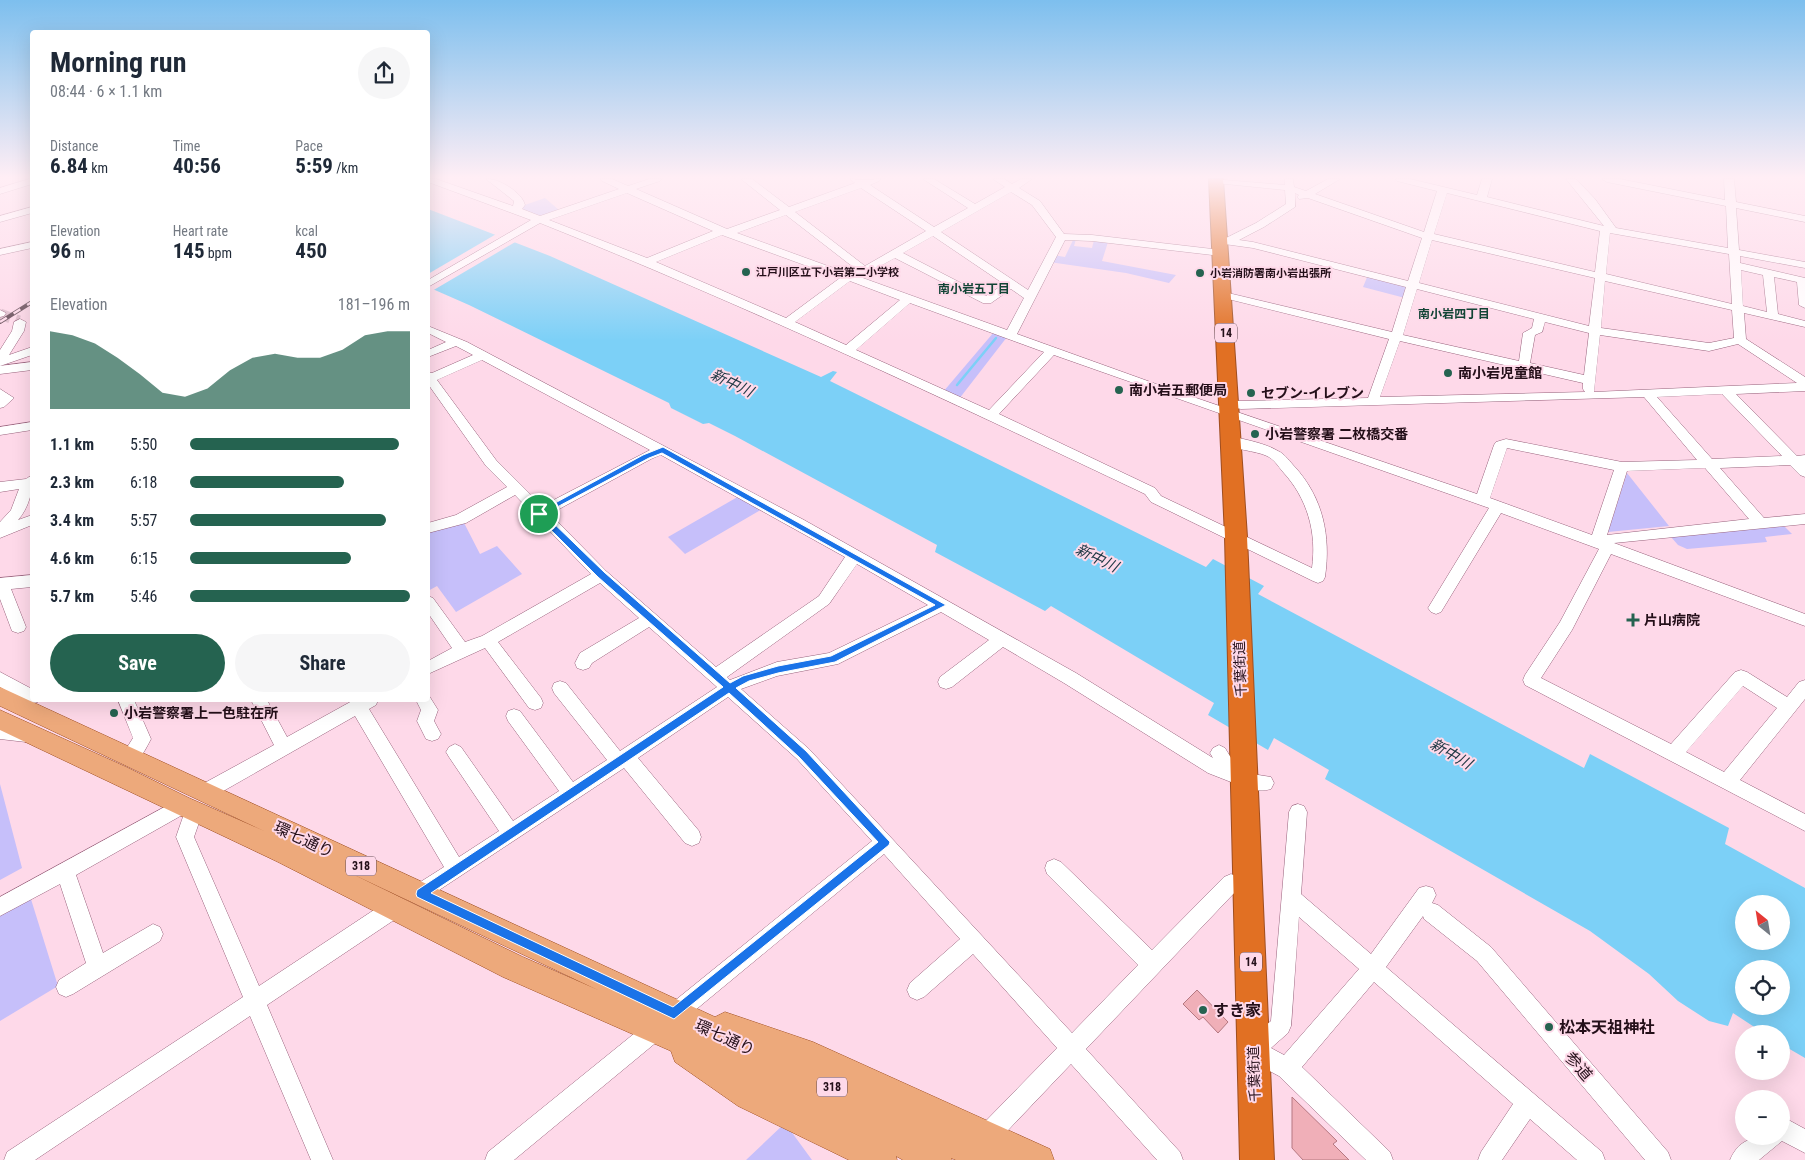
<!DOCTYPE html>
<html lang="en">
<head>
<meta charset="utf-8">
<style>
  :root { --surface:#fff; --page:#f6f6f7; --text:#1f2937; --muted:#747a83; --accent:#256350 }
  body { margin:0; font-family:"Roboto Condensed","Noto Sans JP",sans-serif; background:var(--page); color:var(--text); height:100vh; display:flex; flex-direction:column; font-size:19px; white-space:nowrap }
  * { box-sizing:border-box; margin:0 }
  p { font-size:16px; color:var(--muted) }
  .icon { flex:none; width:28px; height:28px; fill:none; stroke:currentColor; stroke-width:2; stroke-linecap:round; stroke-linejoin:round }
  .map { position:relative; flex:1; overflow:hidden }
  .panel { position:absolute; left:30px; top:30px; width:400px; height:672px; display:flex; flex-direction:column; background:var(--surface); border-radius:5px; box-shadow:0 5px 20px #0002 }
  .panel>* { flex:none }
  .needle { width:32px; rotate:330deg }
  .tools { position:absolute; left:1735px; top:895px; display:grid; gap:10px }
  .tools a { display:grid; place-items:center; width:55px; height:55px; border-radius:50%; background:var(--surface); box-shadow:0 5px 20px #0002; font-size:25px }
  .pin { position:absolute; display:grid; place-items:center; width:42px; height:42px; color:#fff; margin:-21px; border:2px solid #fff; border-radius:50%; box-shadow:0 1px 5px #0007 }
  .round { display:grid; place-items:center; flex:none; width:52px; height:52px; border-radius:26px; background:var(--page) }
  .headline { display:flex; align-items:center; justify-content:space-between; height:85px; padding:0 20px }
  h1 { font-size:28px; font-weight:700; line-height:38px }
  .metrics { display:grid; grid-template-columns:repeat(3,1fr); gap:8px; height:85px; padding:5px 20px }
  .metrics div { display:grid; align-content:center }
  .metrics b { font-size:21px; font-weight:700 }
  .metrics small { font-size:14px; font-weight:400 }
  .metrics p { font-size:14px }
  .chart { height:140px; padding:10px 20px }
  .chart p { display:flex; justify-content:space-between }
  .chart svg { width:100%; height:90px; margin-top:5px; fill:var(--accent); opacity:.7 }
  .action { display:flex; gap:10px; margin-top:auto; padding:10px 20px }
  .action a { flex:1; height:58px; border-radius:30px; background:var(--accent); color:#fff; font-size:20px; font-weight:700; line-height:58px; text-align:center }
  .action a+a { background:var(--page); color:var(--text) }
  ul { padding:0 20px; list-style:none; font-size:16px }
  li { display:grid; grid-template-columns:80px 60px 1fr; align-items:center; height:38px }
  li i { height:12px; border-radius:6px; background:var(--accent) }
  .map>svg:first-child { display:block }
  .green { fill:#c6bffa }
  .water { fill:#7cd0f7; fill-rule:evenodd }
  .pier { fill:#fed9e9 }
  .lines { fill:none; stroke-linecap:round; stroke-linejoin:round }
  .stream { stroke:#7cd0f7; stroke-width:2.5 }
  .building { fill:#f0afb8; stroke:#b57881 }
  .minor-tunnel { stroke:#ddbbca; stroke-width:11; stroke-dasharray:11 5.5; stroke-linecap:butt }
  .minor-casing { stroke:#98627c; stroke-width:1 }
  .major-casing { stroke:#9f4e20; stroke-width:1 }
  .highway-casing { stroke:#9f4e20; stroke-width:2 }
  .minor { fill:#fff; fill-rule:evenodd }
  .major { fill:#eda97b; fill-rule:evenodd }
  .highway { fill:#e17023; fill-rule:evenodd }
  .rail-casing { stroke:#634955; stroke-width:4 }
  .rail { stroke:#fed9e9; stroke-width:2.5; stroke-dasharray:8; stroke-linecap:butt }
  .route { fill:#1a73e8; stroke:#fff; fill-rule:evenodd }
  .poi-dot { fill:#256350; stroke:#fed9e9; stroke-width:2 }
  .labels { text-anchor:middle; stroke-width:4; stroke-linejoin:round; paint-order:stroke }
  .far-poi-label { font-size:11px; font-weight:bold; fill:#240f19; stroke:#fed9e9; text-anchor:start }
  .far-neighbourhood-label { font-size:12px; font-weight:bold; fill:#114435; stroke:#fed9e9 }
  .shield { fill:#fed9e9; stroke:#654c57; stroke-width:1 }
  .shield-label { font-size:12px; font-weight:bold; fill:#240f19 }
  .poi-label { font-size:14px; font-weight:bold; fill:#240f19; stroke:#fed9e9; text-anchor:start }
  .street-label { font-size:14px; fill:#240f19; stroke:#fed9e9 }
  .water-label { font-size:15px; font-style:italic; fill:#1c3642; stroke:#fed9e9 }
  .near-street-label { font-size:16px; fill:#240f19; stroke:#fed9e9 }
  .near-poi-label { font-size:16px; font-weight:bold; fill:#240f19; stroke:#fed9e9; text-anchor:start }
</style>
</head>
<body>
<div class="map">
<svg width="1805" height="1160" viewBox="0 0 1805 1160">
  <rect width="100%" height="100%" fill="#fed9e9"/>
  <!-- green -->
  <path class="green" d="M545,198l14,12 -24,8 -16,-8 3,-4z
    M1076,239l-2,7 18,2 2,-8 14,2 -6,19 74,14 -7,8 -43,-10 -77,-11 4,-7 12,2 8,-17z
    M1368,275l41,11 -4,12 -42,-11z
    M994,332l13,5 -48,62 -16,-7z
    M1627,473l42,53 -61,6z
    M741,495l23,13 -79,46 -17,-17z
    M462,519l18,35 17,-8 25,28 -66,38 -19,-26 -9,5v-62z
    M1784,526l8,8 -27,3 2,5 -80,7 -9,-4 -7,-8z
    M0,784l22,84 -22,12z
    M30,896l28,90 -58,35v-109z
    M785,1123l27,37h-66z"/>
  <!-- water -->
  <path class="water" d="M428,209l122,47 271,121 12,-6 4,1 -7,9 376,186 7,-8 51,27 -6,8 326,174 6,-14 139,74 -4,16 80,44v170l-24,-14v-10h-16l-32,-21 -5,13 -19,-5 -31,-20 -29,-27 -59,-43 -265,-152 4,-9 -55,-32 -6,12 -60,-35 6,-12 -163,-97 -6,5 -110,-59 2,-7 -202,-109 -26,-13 -6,1 -32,-16 -2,-5 -200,-98 -41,-18zM1744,904h37v37h-37zM1744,969h37v37h-37z"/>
  <!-- pier -->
  <path class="pier" d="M498,233l19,8 -85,50 -4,-1v-16z"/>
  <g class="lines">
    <!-- stream -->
    <path class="stream" d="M957,385l39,-47"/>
  </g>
  <!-- building -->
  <path class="building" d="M1197,990l31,32 -10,11 -15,-16 -4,3 -16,-16z
    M1292,1097l45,44 -4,3 16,16h-46l-11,-12z"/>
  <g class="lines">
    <!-- minor-tunnel -->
    <path class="minor-tunnel" d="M0,314l19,7"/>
    <defs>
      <path id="minor" d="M29,179h3v5l-32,10v-6z
        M428,179h8l77,27 1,-5 -28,-22c12,-1 36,13 39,26l-3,4 18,7 79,-27 -17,-8 -2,-2h12l16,7 21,-7h13l-2,2 -24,8 91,40 53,-19 -39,-31h11l37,28 66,-24 -5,-4 13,1 18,-1 -2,2 -9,4 64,42 34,-19 -45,-29h11l41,25 30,-17 -12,-8h11l8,5 9,-5h11l-13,9 21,13 24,33 28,1 129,15 5,3 -5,3 -129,-15 -27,-1 -48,94 153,55 307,105 17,-49 2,-3 10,-3 116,23 75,-2 -53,-63 -403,12 -15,-3 -2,-3 2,-3 15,1 127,-3 21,-59 -169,-42 -2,-2 2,-2 4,-1 168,40 14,-45 -153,-39 -36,-5 -1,-2 1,-2 9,-1 30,-15 30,-19 -1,-14 -69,-7 -3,-1 -1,-3 73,6v-6h8l1,8 12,4 22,-12h12l-25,15 109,38 13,-41 -40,-10 -2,-2h15l67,16 5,-16h10l-5,18 117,29 -38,-47h10l19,20 21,29 112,20 -2,-42 -119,-24 -5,-3h18l105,21 -1,-21h10l2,23 69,14v6l-69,-14 3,42 66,12v6l-65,-12v7l65,15v30l-6,-3 -2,-23 -23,-5 4,37 27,7v6l-61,-14 2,26 59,38v14l-69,3 61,62 8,-1v22l-5,-2 -10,-10 -70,3 44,50 41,-4v10l-191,19 191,71v12l-194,-72 -39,76 -31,48 130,66 64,-72 6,-2 6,2 40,25 12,-15 6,-2v19l-65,81 65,34v17l-280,-146 -2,-5 2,-5 35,-53 39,-73 -98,-36 -60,99 -5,2 -5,-2 -3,-4 61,-100 -435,-153 -55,59 156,74 6,8 151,72c5,-36 -5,-70 -29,-96 -5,-6 -9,-13 -16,-16 -12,-6 -35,-5 -43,-16l7,-4c15,4 34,7 47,15 7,3 12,11 17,16 28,31 36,69 30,110l-2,4 -5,2 -5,-2 -162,-79 -6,-8c-200,-95 -400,-189 -605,-271l-112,64v-7l103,-60 -103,-38zM861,188l65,43 -61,35 -70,-54zM1011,192l21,13 24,32 -28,53 -87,-58zM627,193l86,38 -66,27 -98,-38zM1295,193l4,2 -2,2 2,2 9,-1 114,40 -14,43 -155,-39 -14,-2 25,-13 31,-20zM1447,193l153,38 -5,41 -161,-38zM786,215l71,55 -7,4 -113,-41zM1610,233l119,21 3,50 -126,-30zM722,235l118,43 -54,40 -130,-56zM933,236l71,48 -18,12 -83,-43zM1432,240l163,38 -6,48 -170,-43zM895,258l88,45h8l20,-14 13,9 -17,32 -147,-53zM1741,270l22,5 4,37 -24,-6zM850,281l50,19 -54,45 -51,-23zM1605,281l127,29 2,28 -25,5 -108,-15zM1417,289l117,30 -2,9 -9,5 -4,28 -116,-26zM910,303l134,49 -55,58 -133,-60zM1545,322l44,11 -5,42 -54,-12 5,-28 7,-3zM1600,335l109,16 29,-7 59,39 -203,9zM1400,341l183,42v6l2,3 -205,5zM1722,394l60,62 -70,3 -55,-62zM1507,448l107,22 -22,65 -102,-37zM1705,468l44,51 -142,16 20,-64zM1743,686l34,22 -53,64 -38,-20z
        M32,207v6l-32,9v-6z
        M32,242v6l-32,7v-6z
        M0,310l6,3 -2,3 -4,1z
        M20,319l6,3 -2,9 -15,24 23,-8v8l-32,11v-16l12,-19 2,-9z
        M428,326l39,16 337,178 272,153 137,85 -3,-5 3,-5 6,-3 6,3 11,18 14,4 2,4 19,3 3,6 -3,6c-10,3 -23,1 -33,-2l-3,-6 -4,1 -23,-9 -144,-90 -61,-36 -51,40 -6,2 -6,-2 -2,-5 2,-5 49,-37 -48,-28 -103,52 -61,12 -36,13 68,60 263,284 66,-68 -91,-91 -2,-6 2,-6 7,-3 7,3 91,88 72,-73 7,-3 7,3 3,6 -3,6 -152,160 94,103 3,8h-26l-86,-96 -77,81 -8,3 -8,-3 -3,-8 3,-8 79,-81 -84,-94 -49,43 -7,3 -7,-3 -3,-7 3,-7 50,-44 -76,-85 -370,306h-29l3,-8 384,-311 -75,-82 -69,-62 -90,61 61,73 2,6 -2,6 -7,3 -7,-3 -61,-75 -203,134 -7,-2 -3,-7 3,-7 30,-19 -89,-151 -144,82 -6,2 -6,-2 -3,-6 3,-6 75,-41 -23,-45h16l20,37 65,-36 26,-1 -2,5 -7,4 90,148 40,-26 -50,-74 -3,-5 3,-5 6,-3 6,3 52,74 46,-30 -51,-70 -2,-5 2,-5 6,-2 6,2 53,71 34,-22 -53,-67 -2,-5 2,-5 6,-2 6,2 54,68 97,-64 -68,-60 -57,36 -3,5 -6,2 -6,-2 -2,-5 5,-10 59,-35 -39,-35 -102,59 43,56 2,5 -2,5 -6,2 -6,-2 -44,-60 -57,26v-13l24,-13 -24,-35v-17l5,2 32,44 17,-6 109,-62 -76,-79 -49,28 -38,10v-10l28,-8 51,-28 -21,-21 -58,-82v-12l4,1 41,-18 -17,-9 -28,11v-7l18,-8 -18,-9zM482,360l168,90 -108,56 -46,-46 -59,-80zM661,455l184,102 -26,39 -103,71 -110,-96 -56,-57 101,-55zM857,564l71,41 -99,48 -52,9 -47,18 -3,-3 102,-73z
        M32,362v8l-32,4v-8z
        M0,389l14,9 -10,9 -4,1z
        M32,422v8l-32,5v-8z
        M32,475c2,15 -4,34 -14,45l14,-5v10l-32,13v-16l11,-12 8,-21 -19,3v-10l26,-3z
        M32,575v12l-21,2 15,38 -2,4 -6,2 -6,-2 -12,-32v-21z
        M0,672l32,17v11h7l-1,2c-12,4 -27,-9 -38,-15z
        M428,694l10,16 -4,11 7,13 -3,5 -6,2 -6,-2 -9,-18 4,-11 -5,-10h12z
        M118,700h16l17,39c-6,11 -13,28 -27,23l-3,-5 12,-19z
        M0,725l32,5 3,5 -3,5 -6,2 -26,-3z
        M181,798l6,2 2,5 5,-2 6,2 3,6 -9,26 65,149 127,-84 7,-2 7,2 3,7 -3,7 -133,89 66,155h-22l-61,-144 -215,144h-31l3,-8 236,-155 -67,-160 8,-23 -108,61 27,78 50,-29 7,3 3,7 -3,7 -87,53 -7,3 -7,-3 -3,-7 3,-7 27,-17 -26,-79 -60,32v-19z
        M1298,804l6,2 3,6 -6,82 70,60 48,-66 7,-2 7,2 3,7 -4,8 6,2 53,42 177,205 3,8h-26l-168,-199 -53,-42 -1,-3 -37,51 216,185 3,8h-28l-47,-41 -28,41h-24l3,-8 32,-48 -139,-122 -72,85 88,85 3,8h-27l-87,-84 -34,-18 -3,-8 3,-8 26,-21 18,-209 3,-6zM1299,917l60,52 -75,86 -13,-7 17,-15 3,-7z
        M1783,1117l22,12v24l-23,-12 -23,19h-29c10,-24 29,-24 51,-24v-18z"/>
      <path id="major" d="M0,687l715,330 10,-5 88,30 237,107 4,11h-98l-5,-2 1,2h-49l-7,-4 1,4h-48l-111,-54 -63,-44 -4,-11 -168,-74 -225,-115 -278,-132v-20l126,57 63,31 75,33 -264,-125zM346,871l252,119 -75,-33z"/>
      <path id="highway" d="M1209,179h14l24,358 27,623h-34l-15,-623z"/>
    </defs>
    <!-- minor casing -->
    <use href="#minor" class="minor-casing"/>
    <!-- major casing -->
    <use href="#major" class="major-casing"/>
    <!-- highway casing -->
    <use href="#highway" class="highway-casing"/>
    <!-- minor -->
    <use href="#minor" class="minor"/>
    <!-- major -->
    <use href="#major" class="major"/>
    <!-- highway -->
    <use href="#highway" class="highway"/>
    <defs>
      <path id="rail" d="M0,322l32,-20"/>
    </defs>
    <!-- rail casing -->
    <use href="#rail" class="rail-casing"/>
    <!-- rail -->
    <use href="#rail" class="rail"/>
  </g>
  <!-- sky -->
  <linearGradient id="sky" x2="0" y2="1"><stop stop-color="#7dbfee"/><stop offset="0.52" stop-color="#ffeef5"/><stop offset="1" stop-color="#ffeef5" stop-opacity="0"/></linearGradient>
  <rect width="1805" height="341" fill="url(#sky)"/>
  <!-- route -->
  <path class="route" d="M663,447l283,158 -111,57 -57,11 -29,8 -13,7 70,63 84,91 -1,3 -215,174 -257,-122 -1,-3 1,-4 306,-203 -125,-110 -63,-63 108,-59zM662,453l273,152 -104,51 -53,10 -35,10 -13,7 -126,-111 -60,-58 105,-56zM729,693l70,64 79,85 -205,165 -242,-114z"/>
  <!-- markers -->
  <g class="poi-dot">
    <circle cx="746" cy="272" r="5"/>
    <circle cx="1200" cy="273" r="5"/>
    <circle cx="1448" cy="373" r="5"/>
    <circle cx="1119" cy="390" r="5"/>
    <circle cx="1251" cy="393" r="5"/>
    <circle cx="1255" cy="434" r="5"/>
    <path d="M1630.5 612.5h5v5h5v5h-5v5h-5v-5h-5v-5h5z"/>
    <circle cx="114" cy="713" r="5"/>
    <circle cx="1203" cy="1010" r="5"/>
    <circle cx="1549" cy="1027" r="5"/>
  </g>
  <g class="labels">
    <!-- far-poi labels -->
    <g class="far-poi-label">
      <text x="756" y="276">江戸川区立下小岩第二小学校</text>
      <text x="1210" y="277">小岩消防署南小岩出張所</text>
    </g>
    <!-- far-neighbourhood labels -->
    <g class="far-neighbourhood-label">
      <text x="974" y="293">南小岩五丁目</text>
      <text x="1454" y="318">南小岩四丁目</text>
    </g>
    <!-- shield labels -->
    <g class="shield">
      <rect x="1215" y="323.5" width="22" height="19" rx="4"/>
      <rect x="346" y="856.5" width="30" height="19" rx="4"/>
      <rect x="1240" y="952.5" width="22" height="19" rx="4"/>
      <rect x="817" y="1077.5" width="30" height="19" rx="4"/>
    </g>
    <g class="shield-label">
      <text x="1226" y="337">14</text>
      <text x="361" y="870">318</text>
      <text x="1251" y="966">14</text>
      <text x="832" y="1091">318</text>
    </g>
    <!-- poi labels -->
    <g class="poi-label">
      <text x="1458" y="378">南小岩児童館</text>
      <text x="1129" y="395">南小岩五郵便局</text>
      <text x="1261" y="398">セブン-イレブン</text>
      <text x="1265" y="439">小岩警察署 二枚橋交番</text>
      <text x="1644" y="625">片山病院</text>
      <text x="124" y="718">小岩警察署上一色駐在所</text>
    </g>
    <!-- street labels -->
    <g class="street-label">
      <text transform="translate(1240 669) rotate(-92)" y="5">千葉街道</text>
      <text transform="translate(1254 1074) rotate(-92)" y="5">千葉街道</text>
    </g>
    <!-- water labels -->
    <g class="water-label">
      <text transform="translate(732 383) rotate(26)" y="5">新中川</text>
      <text transform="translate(1097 558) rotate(26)" y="5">新中川</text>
      <text transform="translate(1451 754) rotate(30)" y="5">新中川</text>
    </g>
    <!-- near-street labels -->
    <g class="near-street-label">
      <text transform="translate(304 839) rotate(25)" y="6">環七通り</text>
      <text transform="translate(725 1037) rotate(25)" y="6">環七通り</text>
      <text transform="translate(1579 1066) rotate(49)" y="6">参道</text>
    </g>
    <!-- near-poi labels -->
    <g class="near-poi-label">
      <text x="1213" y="1016">すき家</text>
      <text x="1559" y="1033">松本天祖神社</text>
    </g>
  </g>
</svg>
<div class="tools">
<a><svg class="needle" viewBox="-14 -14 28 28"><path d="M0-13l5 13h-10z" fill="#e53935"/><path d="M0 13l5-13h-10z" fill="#747a83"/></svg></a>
<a><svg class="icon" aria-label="locate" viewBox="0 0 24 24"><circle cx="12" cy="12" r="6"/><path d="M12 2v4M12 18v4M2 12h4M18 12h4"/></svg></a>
<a>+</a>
<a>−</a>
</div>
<div class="pin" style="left:539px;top:514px;background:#1e9e55"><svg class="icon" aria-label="arrive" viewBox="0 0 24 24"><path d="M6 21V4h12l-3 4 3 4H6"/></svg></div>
<section class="panel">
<div class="headline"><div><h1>Morning run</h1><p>08:44 · 6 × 1.1 km</p></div><a class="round"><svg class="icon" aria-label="share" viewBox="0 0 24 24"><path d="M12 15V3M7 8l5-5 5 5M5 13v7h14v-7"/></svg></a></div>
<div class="metrics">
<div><p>Distance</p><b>6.84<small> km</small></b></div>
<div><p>Time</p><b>40:56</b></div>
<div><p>Pace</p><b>5:59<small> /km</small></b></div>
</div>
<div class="metrics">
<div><p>Elevation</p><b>96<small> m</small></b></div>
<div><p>Heart rate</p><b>145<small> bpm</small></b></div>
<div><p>kcal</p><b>450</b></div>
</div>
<div class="chart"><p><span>Elevation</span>181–196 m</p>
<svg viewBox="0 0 160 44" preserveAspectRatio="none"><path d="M0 44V6L10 8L20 12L30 19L40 27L50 36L60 38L70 34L80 25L90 19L100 17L110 19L120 19L130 15L140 8L150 6L160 6V44z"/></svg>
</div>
<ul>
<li><b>1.1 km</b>5:50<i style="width:95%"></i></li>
<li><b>2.3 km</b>6:18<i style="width:70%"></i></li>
<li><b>3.4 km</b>5:57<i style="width:89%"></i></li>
<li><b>4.6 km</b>6:15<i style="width:73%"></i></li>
<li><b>5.7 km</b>5:46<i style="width:100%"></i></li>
</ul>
<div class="action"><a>Save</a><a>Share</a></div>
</section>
</div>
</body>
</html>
